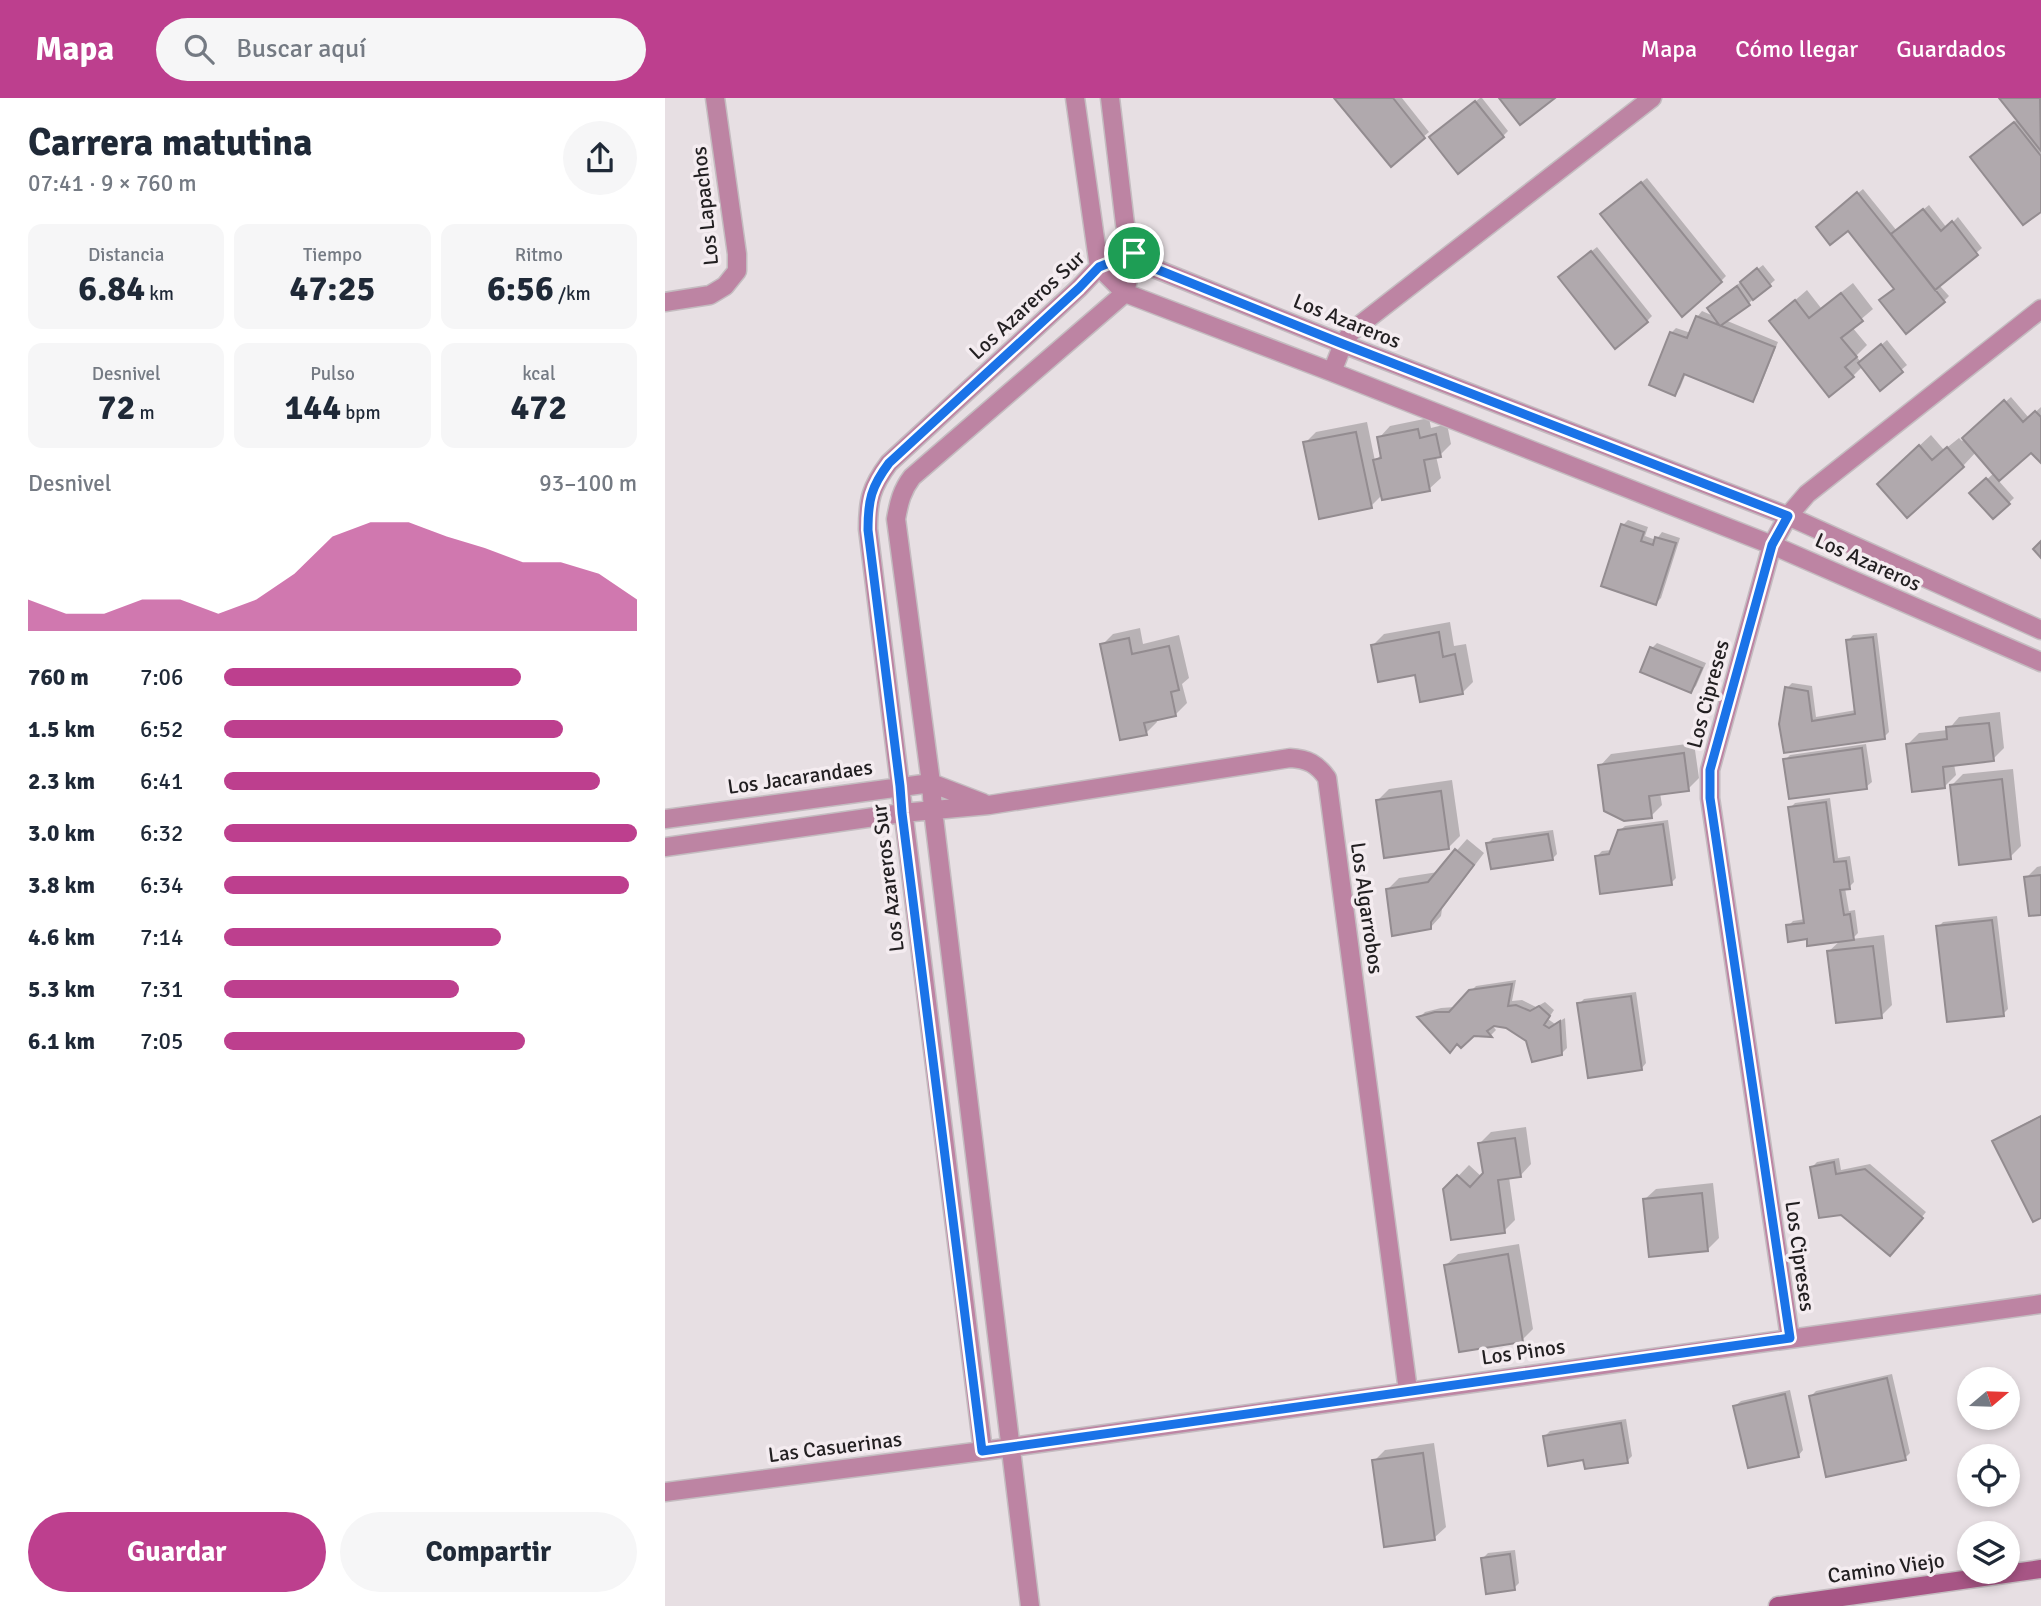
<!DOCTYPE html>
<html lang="es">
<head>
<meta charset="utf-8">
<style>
  :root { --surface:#fff; --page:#f6f6f7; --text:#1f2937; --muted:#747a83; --accent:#bd3f8e }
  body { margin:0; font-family:Signika,sans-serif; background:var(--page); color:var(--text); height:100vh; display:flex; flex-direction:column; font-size:26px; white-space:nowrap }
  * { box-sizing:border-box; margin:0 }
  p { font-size:23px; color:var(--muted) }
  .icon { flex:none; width:38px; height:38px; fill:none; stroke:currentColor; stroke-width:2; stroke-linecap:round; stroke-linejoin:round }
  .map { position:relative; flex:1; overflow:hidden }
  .sheet { display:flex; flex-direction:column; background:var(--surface); width:665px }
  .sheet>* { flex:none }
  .needle { width:46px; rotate:71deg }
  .tools { position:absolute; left:1292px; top:1269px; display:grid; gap:14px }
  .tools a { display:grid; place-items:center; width:63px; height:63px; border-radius:50%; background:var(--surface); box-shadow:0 4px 10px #0003; font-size:35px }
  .pin { position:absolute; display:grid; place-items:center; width:60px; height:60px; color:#fff; margin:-30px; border:4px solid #fff; border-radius:50%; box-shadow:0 2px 7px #0007 }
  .round { display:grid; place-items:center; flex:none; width:74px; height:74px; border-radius:37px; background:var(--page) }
  .head { display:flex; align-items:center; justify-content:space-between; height:119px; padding:0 28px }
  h1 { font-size:38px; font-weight:700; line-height:52px }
  .metrics { display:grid; grid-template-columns:repeat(3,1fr); gap:10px; height:119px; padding:7px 28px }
  .metrics div { display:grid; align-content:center; border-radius:14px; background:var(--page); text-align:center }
  .metrics b { font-size:35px; font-weight:700 }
  .metrics small { font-size:19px; font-weight:400 }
  .metrics p { font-size:19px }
  .chart { height:196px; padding:14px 28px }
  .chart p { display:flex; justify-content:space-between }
  .chart svg { width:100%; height:126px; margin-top:7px; fill:var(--accent); opacity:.7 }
  .cta { display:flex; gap:14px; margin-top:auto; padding:14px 28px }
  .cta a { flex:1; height:80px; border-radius:42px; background:var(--accent); color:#fff; font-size:28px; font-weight:700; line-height:80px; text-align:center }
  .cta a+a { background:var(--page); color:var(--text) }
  ul { padding:0 28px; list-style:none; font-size:23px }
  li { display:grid; grid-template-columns:112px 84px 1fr; align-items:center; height:52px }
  li i { height:18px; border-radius:9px; background:var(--accent) }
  header { display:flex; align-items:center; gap:42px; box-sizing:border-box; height:98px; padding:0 35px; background:var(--accent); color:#fff }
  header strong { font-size:33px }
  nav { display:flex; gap:38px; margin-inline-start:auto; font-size:24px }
  .search { width:490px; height:63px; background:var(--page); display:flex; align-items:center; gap:18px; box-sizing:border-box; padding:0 24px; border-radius:38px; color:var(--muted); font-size:26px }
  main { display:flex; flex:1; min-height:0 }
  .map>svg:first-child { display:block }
  .shadow { fill:#0003 }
  .building { fill:#b0a9ad; stroke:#938c90; stroke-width:2 }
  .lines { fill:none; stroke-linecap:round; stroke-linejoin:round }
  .street-casing { stroke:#c4bcc0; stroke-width:21 }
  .secondary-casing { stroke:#c4bcc0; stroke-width:21 }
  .street { stroke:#bd84a3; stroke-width:18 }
  .secondary { stroke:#a75585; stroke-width:18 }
  .route-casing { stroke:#fff; stroke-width:14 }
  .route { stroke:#1a73e8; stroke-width:9 }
  .labels { text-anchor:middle; stroke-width:7; stroke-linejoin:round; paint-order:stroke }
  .street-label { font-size:21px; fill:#221f21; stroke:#f4ecf0 }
</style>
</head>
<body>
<header>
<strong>Mapa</strong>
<div class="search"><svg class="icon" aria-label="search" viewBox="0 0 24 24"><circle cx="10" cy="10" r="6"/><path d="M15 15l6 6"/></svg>Buscar aquí</div>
<nav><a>Mapa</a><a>Cómo llegar</a><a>Guardados</a></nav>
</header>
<main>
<section class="sheet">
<div class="head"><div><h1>Carrera matutina</h1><p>07:41 · 9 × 760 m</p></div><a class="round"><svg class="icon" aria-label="share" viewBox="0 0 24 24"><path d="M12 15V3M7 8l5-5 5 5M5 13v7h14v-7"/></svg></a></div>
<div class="metrics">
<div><p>Distancia</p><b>6.84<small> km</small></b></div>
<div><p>Tiempo</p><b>47:25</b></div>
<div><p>Ritmo</p><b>6:56<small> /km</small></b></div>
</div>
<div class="metrics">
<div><p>Desnivel</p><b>72<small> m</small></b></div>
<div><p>Pulso</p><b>144<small> bpm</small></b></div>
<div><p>kcal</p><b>472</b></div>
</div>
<div class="chart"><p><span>Desnivel</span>93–100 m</p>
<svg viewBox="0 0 160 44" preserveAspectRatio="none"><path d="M0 44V33L10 38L20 38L30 33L40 33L50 38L60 33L70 24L80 11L90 6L100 6L110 11L120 15L130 20L140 20L150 24L160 33V44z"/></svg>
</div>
<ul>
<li><b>760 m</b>7:06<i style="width:72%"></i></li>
<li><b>1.5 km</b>6:52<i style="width:82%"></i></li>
<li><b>2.3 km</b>6:41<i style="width:91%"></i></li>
<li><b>3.0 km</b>6:32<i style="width:100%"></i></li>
<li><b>3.8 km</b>6:34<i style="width:98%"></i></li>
<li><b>4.6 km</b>7:14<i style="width:67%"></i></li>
<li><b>5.3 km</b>7:31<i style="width:57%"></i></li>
<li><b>6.1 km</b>7:05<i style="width:73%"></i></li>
</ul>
<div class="cta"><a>Guardar</a><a>Compartir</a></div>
</section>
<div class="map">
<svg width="1376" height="1508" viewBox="0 0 1376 1508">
  <rect width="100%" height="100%" fill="#e7dfe3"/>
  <!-- shadow -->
  <path class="shadow" d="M671,0h66l27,34 -38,32z
    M815,0h2l26,33 -5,5 -67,-3z
    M1336,0h40v111l-69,-52 46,-38z
    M982,80l79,98 -5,5 -114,-72z
    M1198,91l34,42 32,-26 18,23 11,-11 24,31 -43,37 10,11 -5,5 -49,-13 -47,-60 -25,-6z
    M932,149l55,69 -5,5 -82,-49z
    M1098,167l12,15 -26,23 -24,17 53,22 -21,53 -5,5 -66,-27 -6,15 -5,6 -4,-61 5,-5 15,5 6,-16 5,-6 14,6 -6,-9 11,-11z
    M1188,185l20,26 -21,18 15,18 -11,11 5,6 26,-22 20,25 -27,23 -17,-22 -10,10 -82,-55 36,-31 14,18z
    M1346,299l18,21 12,-11v54l-9,-11 -34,30 16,18 -20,19 -22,-24 22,-20 -18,-21 -13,14 -73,7 41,-38 13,15 15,-12 3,3z
    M764,320l2,10 16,-4 4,20 -11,11 -4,1 5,22 -12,11 -46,5 -12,12 -66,-63 11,-11 51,-10 8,39 7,-7 -3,-16 11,-12z
    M963,422l20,7 -3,9 11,4 6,-8 18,6 -19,60 -5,5 -33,-78z
    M785,524l4,24 12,-2 7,38 -11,11 -46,-20 -43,-28 11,-11z
    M475,530l3,16 36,-9 10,43 -7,6 5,19 -11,11 -20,4 1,4 -11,11 -44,-88 11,-11z
    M1212,535l12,99 -5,5 -99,14 2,-63 5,-5 20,3 4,31 40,-7 -8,-69 5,-6z
    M992,545l49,20 -10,23 -5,5 -49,-20 10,-23z
    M1335,614l4,36 -11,11 -39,5 2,11 -11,11 -37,-42 11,-11 29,-3 11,-13z
    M1029,645l5,35 -11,11 -28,4 2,12 -11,11 -51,-50 11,-12z
    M1201,646l6,38 -6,5 -81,-27 5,-5z
    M1348,671l8,77 -11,11 -58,-72 11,-11z
    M787,682l8,56 -11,11 -72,-46 12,-12z
    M1165,700l8,60 12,-2 4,26 -5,5 -4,1 4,23 6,-1 3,23 -6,6 32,-4 8,70 -11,11 -53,-64 13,-12 -33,-2 -20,-12 5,-5 12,-2 -15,-111 5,-5z
    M1003,722l8,58 -5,5 -74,-27 5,-5 10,-1 7,-19 6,-5z
    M888,732l4,24 -5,5 -64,-16 5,-5z
    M802,741l17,14 -42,56 -1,7 -11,12 -42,-39 11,-11 39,-6z
    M1376,768v47l-15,-35 11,-11z
    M1332,818l11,93 -5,5 -65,-87 5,-5z
    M851,882l-4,21 10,-1 14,7 9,-5 9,8 -6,9 7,5 10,-6 2,30 -5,5 -34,-13 -21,-14 -16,-2 5,6 -5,5 -17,-1 -54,-17 5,-5 16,-4 14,-1 21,-21z
    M971,894l10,71 -5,6 -62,-65 5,-5z
    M1376,1017v101l-47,-74 5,-5z
    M861,1029l5,37 -11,12 -11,1 6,43 -11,11 -59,-41 24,-25 13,12 3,-3 -5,-31 11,-11z
    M1174,1060l2,12 29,-6 56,48 -31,37 -83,-82 5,-5z
    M1048,1085l6,55 -11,11 -64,-49 12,-11z
    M854,1146l14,85 -11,11 -76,-75 12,-11z
    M1227,1276l18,79 -5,5 -94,-62 5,-5z
    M1125,1292l13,60 -5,6 -63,-50 6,-5z
    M961,1321l6,37 -5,5 -82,-25 5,-5z
    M769,1345l12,84 -12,11 -60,-77 11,-11z
    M850,1452l4,33 -5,5 -31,-30 5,-5z"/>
  <!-- building -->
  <path class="building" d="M669,0h59l32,40 -34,29z
    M834,0h56l-35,27z
    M1334,0h41l1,53z
    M810,3l29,36 -46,37 -29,-37z
    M1349,24l27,34v56l-18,13 -53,-68z
    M976,84l81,100 -40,35 -82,-103z
    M1192,94l88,110 -39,32 -27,-34 15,-11 -46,-58 -18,14 -14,-18z
    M1258,111l18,22 11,-10 26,34 -43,35 -44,-56z
    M926,153l57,71 -33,27 -57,-72z
    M1092,170l14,18 -18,14 -13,-18z
    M1072,188l13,19 -30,21 -13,-18z
    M1176,195l22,28 -22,17 16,19 -12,10 9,10 -25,20 -60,-76 26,-21 14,18z
    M1031,218l79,31 -22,55 -69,-28 -9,22 -26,-11 21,-53 17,6z
    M1216,246l22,28 -23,19 -22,-28z
    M1339,302l19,22 12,-11 6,6v46l-10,-10 -32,28 -37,-43z
    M753,331l2,9 16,-4 5,23 -17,3 6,31 -48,9 -9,-40 8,-2 -4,-21z
    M691,334l16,76 -53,11 -16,-77z
    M1254,347l13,15 15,-13 17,20 -57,51 -30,-34z
    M1321,380l24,26 -17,15 -24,-26z
    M956,426l23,8 -3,9 12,4 2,-8 21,6 -20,62 -55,-19z
    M1376,443v17l-8,-9z
    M774,534l4,25 12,-3 8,40 -43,8 -5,-27 -37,7 -7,-37z
    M1208,539l12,102 -101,14 -5,-29 6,-37 23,4 4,30 43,-7 -9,-74z
    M464,540l3,16 37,-8 10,44 -8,2 5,24 -32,7 3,12 -27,5 -20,-96z
    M985,549l52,21 -11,25 -51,-21z
    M1324,625l5,38 -51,6 2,21 -33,4 -6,-48 41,-5 -1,-12z
    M1197,650l5,41 -78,10 -6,-40z
    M1019,655l5,38 -40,5 3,22 -28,3 -20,-10 -6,-46z
    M1337,681l9,80 -52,6 -9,-80z
    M776,693l8,58 -65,9 -8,-58z
    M1161,704l8,60 12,-1 4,28 -10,1 4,25 6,-1 4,26 -47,6v-7l-19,3 -2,-17 18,-2 -16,-116z
    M998,726l9,61 -72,9 -5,-38 14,-2 9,-24z
    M883,736l5,26 -62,9 -5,-26z
    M790,751l19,16 -43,57v7l-39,7 -6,-47 42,-7z
    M1376,777v40l-12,1 -5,-39z
    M1327,822l12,96 -57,6 -11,-96z
    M1208,848l9,72 -46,5 -9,-72z
    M847,886l-4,22 8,-1 14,6 9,-5 11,10 -6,9 5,3 11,-7 2,34 -30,7 -6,-21 -20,-13 -12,-2 -7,5 5,6 -18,-1 -13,12 -4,-4 -7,9 -33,-36 18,-5h14l20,-22z
    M966,898l11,74 -54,8 -11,-75z
    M1376,1018v102l-8,4 -41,-81z
    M850,1040l6,39 -23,3 7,53 -54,7 -8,-51 14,-14 13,12 13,-14 -5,-30z
    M1169,1064l2,12 29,-5 58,49 -33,38 -49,-41 -22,3 -9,-51z
    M1037,1095l6,58 -59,6 -6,-58z
    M843,1156l15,88 -64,10 -15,-87z
    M1222,1280l19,82 -80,17 -17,-81z
    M1120,1296l14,63 -51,11 -15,-62z
    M956,1325l7,40 -43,6 -2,-9 -35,6 -5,-30z
    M758,1355l12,87 -51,7 -12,-87z
    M845,1456l5,36 -29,4 -5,-36z"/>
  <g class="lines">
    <defs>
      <path id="street" d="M410,0l24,169 26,26 207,79 440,173 269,117
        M445,0l15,126 9,28 17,15 192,77 445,172 253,114
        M0,204l45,-7 15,-9 12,-15v-17l-22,-156
        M667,274l11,-28 9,-13 300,-233
        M0,721l266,-36 52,20
        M0,749l237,-34 87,-8 301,-47c18,1 27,6 37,20l81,613
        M1125,1240l-80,-540v-28l62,-225 16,-29 19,-22 234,-185
        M318,1353l-115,-922c0,-29 3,-42 21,-66l190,-175 20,-21 35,-15
        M0,1394l318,-41 1058,-147
        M365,1508l-97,-796 -2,-27 -35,-264c3,-17 6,-29 16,-42l213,-184 9,-41"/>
      <path id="secondary" d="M1113,1508l263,-37"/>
    </defs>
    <!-- street casing -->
    <use href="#street" class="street-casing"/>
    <!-- secondary casing -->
    <use href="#secondary" class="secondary-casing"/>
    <!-- street -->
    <use href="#street" class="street"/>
    <!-- secondary -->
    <use href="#secondary" class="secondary"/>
  </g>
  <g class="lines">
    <defs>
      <path id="route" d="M469,155l17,14 192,77 445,172 -16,29 -62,225v28l80,540 -808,113 -80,-638 -2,-27 -32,-256c0,-30 3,-43 21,-67l190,-175 20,-21z"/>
    </defs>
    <!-- route casing -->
    <use href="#route" class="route-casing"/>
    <!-- route -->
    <use href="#route" class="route"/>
  </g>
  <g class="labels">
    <!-- street labels -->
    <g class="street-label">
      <text transform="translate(40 108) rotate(-96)" y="7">Los Lapachos</text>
      <text transform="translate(362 207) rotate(-43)" y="7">Los Azareros Sur</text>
      <text transform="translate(682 223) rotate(22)" y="7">Los Azareros</text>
      <text transform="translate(1203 464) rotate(24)" y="7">Los Azareros</text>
      <text transform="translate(1043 596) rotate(-75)" y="7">Los Cipreses</text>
      <text transform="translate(135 679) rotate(-8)" y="7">Los Jacarandaes</text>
      <text transform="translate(223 780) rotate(-97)" y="7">Los Azareros Sur</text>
      <text transform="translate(702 810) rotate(82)" y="7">Los Algarrobos</text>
      <text transform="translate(1135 1158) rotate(82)" y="7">Los Cipreses</text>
      <text transform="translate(858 1254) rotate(-8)" y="7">Los Pinos</text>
      <text transform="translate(170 1349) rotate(-7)" y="7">Las Casuerinas</text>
      <text transform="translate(1221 1470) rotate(-8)" y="7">Camino Viejo</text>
    </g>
  </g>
</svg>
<div class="tools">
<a><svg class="needle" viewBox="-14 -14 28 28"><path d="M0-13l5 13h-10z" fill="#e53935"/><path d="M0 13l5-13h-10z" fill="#747a83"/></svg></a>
<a><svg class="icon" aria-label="locate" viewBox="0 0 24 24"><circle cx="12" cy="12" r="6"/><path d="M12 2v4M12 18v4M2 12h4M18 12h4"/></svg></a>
<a><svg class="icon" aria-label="layers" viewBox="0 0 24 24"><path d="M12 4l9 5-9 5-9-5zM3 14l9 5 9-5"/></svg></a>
</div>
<div class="pin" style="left:469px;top:155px;background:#1e9e55"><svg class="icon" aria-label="arrive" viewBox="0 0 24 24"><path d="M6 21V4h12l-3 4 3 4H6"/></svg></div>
</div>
</main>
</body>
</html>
